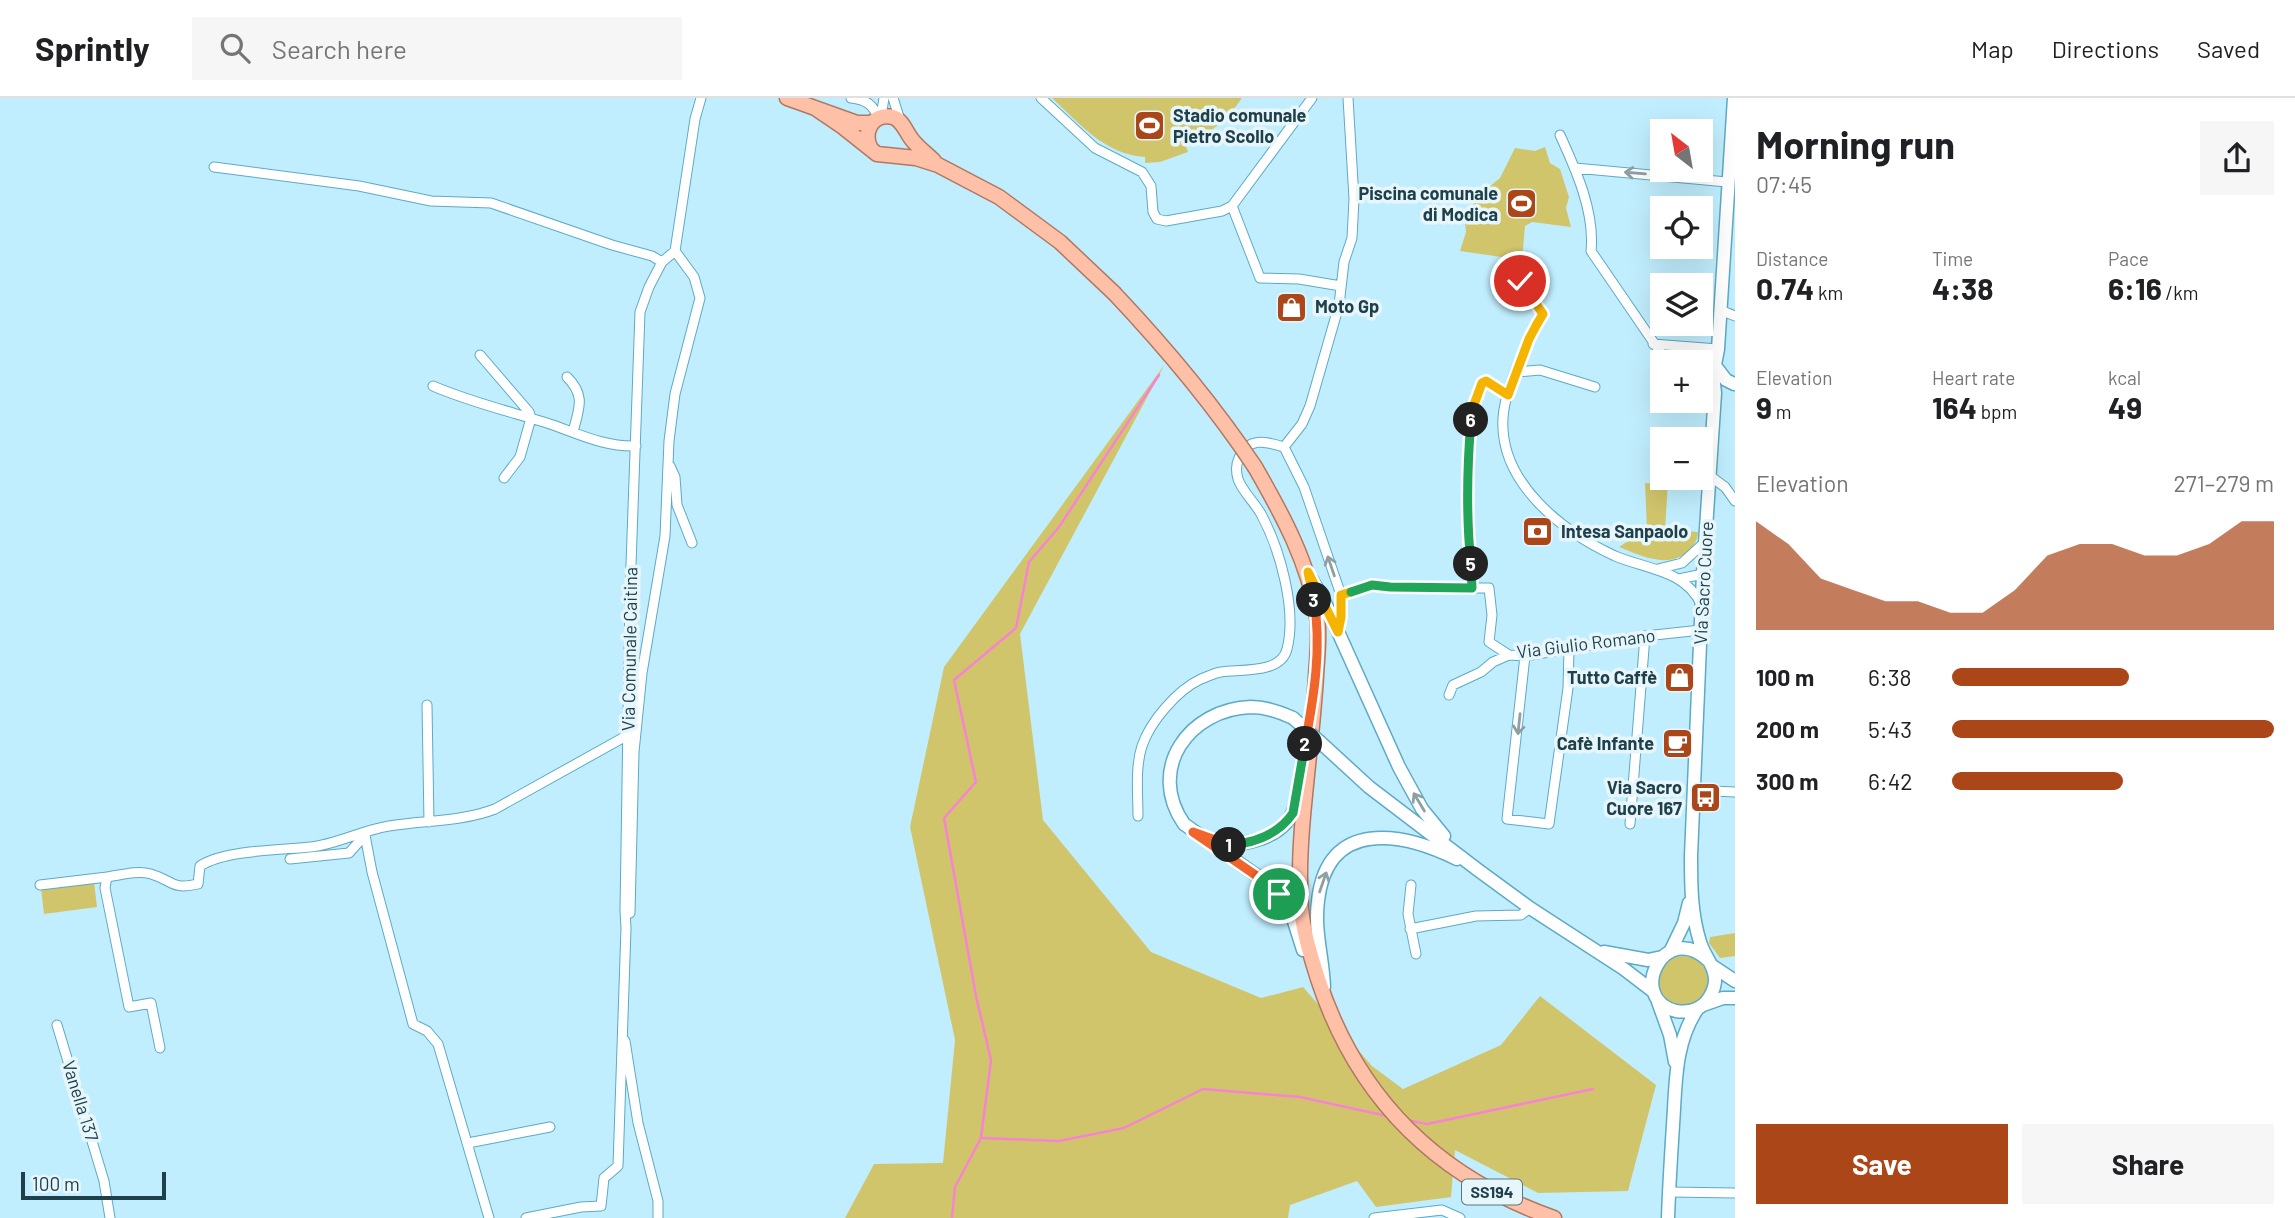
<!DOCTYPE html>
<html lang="en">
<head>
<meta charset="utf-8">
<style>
  :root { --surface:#fff; --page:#f6f6f6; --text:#202124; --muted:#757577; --line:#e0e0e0; --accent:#ab4618 }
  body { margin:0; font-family:Barlow,sans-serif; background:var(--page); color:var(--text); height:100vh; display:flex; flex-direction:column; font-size:26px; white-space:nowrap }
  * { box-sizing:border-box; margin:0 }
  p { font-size:23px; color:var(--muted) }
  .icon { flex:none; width:38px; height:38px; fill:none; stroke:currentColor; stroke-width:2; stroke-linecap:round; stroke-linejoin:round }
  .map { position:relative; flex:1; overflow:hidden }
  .details { display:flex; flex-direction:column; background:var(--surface); width:560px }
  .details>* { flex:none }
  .needle { width:46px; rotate:329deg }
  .controls { position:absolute; left:1650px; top:21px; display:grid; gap:14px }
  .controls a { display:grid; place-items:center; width:63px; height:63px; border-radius:0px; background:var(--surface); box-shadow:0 7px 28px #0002; font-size:35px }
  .scale { position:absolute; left:21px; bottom:18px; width:145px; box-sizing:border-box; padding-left:7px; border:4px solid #1f404a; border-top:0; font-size:19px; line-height:24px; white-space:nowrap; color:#1f404a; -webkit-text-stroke:5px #e7f6fb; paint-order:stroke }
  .pin { position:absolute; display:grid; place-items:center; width:60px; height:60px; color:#fff; margin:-30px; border:4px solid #fff; border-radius:50%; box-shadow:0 2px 7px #0007 }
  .km { position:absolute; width:35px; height:35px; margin:-18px; border-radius:50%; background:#222; color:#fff; font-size:19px; line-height:35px; text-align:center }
  .round { display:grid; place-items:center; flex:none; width:74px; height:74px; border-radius:0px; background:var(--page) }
  .head { display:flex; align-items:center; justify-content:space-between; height:119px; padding:0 21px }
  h1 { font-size:38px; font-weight:700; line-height:52px }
  .stats { display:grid; grid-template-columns:repeat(3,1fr); gap:10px; height:119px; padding:7px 21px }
  .stats div { display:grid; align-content:center }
  .stats b { font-size:30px; font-weight:700 }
  .stats small { font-size:19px; font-weight:400 }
  .stats p { font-size:19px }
  .chart { height:196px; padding:14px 21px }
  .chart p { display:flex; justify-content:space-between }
  .chart svg { width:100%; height:126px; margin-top:7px; fill:var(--accent); opacity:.7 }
  .action { display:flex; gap:14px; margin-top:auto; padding:14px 21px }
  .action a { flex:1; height:80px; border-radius:0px; background:var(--accent); color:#fff; font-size:28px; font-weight:700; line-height:80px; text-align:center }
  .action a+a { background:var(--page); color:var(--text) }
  ul { padding:0 21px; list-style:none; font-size:23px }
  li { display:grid; grid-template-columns:112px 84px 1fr; align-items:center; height:52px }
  li i { height:18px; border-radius:9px; background:var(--accent) }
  header { display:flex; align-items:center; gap:42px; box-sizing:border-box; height:98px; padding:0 35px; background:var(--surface); border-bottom:2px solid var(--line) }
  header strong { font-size:33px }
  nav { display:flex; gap:38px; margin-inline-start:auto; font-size:24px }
  .search { width:490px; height:63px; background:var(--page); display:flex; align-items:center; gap:18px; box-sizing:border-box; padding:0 24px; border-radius:0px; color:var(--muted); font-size:26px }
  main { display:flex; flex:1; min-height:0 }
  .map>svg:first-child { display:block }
  .green { fill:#d1c56c }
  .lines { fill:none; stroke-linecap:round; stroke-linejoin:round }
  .stream { stroke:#f883d1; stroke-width:2.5 }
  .street-casing { stroke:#5caac4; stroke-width:11 }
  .secondary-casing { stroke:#5caac4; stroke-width:15 }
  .primary-casing { stroke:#b17861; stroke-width:17 }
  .street { stroke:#fff; stroke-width:9 }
  .secondary { stroke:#fff; stroke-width:12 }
  .primary { stroke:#ffc0a8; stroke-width:14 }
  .secondary-bridge-casing { stroke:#5caac4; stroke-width:15; stroke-linecap:butt }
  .primary-bridge-casing { stroke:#b17861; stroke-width:17; stroke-linecap:butt }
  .secondary-bridge { stroke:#fff; stroke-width:12 }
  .primary-bridge { stroke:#ffc0a8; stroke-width:14 }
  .oneway { stroke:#8fa0a4 }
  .split-1-casing { stroke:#fff; stroke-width:14 }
  .split-2-casing { stroke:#fff; stroke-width:14 }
  .split-3-casing { stroke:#fff; stroke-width:14 }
  .split-4-casing { stroke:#fff; stroke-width:14 }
  .split-5-casing { stroke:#fff; stroke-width:14 }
  .split-6-casing { stroke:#fff; stroke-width:14 }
  .split-7-casing { stroke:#fff; stroke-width:14 }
  .split-8-casing { stroke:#fff; stroke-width:14 }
  .split-1 { stroke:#f0652b; stroke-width:9 }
  .split-2 { stroke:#22a559; stroke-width:9 }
  .split-3 { stroke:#f0652b; stroke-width:9 }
  .split-4 { stroke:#f5b400; stroke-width:9 }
  .split-5 { stroke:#22a559; stroke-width:9 }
  .split-6 { stroke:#22a559; stroke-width:9 }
  .split-7 { stroke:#f5b400; stroke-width:9 }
  .split-8 { stroke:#f5b400; stroke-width:9 }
  .labels { text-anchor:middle; stroke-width:7; stroke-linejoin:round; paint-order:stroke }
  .shield { fill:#e7f6fb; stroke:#5b777f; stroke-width:2 }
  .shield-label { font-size:16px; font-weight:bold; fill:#1f404a }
  .poi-label { font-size:18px; font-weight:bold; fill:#1f404a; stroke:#e7f6fb; text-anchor:end }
  .street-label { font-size:18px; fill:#1f404a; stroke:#e7f6fb }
</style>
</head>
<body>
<header>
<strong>Sprintly</strong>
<div class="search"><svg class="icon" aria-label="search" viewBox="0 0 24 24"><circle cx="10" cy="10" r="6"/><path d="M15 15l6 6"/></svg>Search here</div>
<nav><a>Map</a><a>Directions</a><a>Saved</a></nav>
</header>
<main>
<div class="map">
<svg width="1735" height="1120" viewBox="0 0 1735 1120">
  <rect width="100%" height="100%" fill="#c1eefe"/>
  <!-- green -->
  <path class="green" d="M1052,0h190c-15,22 -33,36 -56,48l2,6 -28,10 -15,1v-6c-41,-3 -65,-33 -93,-59z
    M1545,49l5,16 10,6 9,28 -3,11 5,19 -39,-5 -7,4 -3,34 -62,-9 6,-19 -1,-9 3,-11 10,-16 22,-18 15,-30 20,3z
    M1165,266l-145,270 23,186 108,132 110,46 42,-11 69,79 31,23 98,-44 39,-49 116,89 -28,106 -90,2 -83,-43 -4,47 -75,10 -19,-26 -67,24 -2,13h-443l29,-54 69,-1 12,-123 -45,-213 34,-160z
    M1665,383h3l-3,49 7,1 1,5h13v-5l12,1c0,7 -4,14 -10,19 -20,19 -48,4 -69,-4l28,-18 -2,-46 16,1z
    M94,784l3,25 -53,7 -3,-26z
    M1735,835v23l-15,2 -11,-15 1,-6z
    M1658 883a25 25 0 1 1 50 0a25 25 0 1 1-50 0Z"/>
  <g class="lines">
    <!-- stream -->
    <path class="stream" d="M1407,1022l20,4 166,-35
      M983,1040l76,3 65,-13 79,-39 97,8 87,19
      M952,1120l3,-31 26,-49 10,-78 -15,-64 -32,-178 32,-36 -22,-102 62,-52 13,-66 30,-35 100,-152"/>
    <defs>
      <path id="street" d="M851,0c16,2 21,6 28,20
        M893,0l7,22
        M1041,0l54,50 47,24 9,14 2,26 4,7 9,2 56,-10 10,-5 80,-108
        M881,19l3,-19
        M1560,37c16,35 35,77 31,116l76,111
        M214,69l145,19 72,15 60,2 121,42 40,11 10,6
        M1575,70l152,14
        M1232,108l28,72 39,1 42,7
        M1520,183l23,33c-15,27 -38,73 -40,104 -4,65 60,114 112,138 31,13 70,14 86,48
        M1720,212l15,6
        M1653,246l65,5
        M480,257l49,57 2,6 -11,39 -16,21
        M1517,274l23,-2 55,17
        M567,279c19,19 12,31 6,55
        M1701,285l12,1
        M433,288c37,16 75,25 114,37 30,10 56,24 89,23
        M1508,297l-22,-14 -4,2 -10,27 -5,61 5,117h17l3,27 -3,27 20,13 16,1 120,-20 56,-6
        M1284,349l18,-23 8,-18 29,-101 5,-43 8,-24 2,-39 -6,-101
        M670,368l5,11 2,28 15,38
        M1710,378l15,11 10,14
        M1658,471l24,-6 23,-21
        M1679,481l24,-5
        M1341,497l31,-10 18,2 82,1
        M1525,558l-18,163 42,5 19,-136 1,-39
        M1449,597l4,-10 28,-13 12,-10 16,-7
        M427,607l2,117
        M1694,692l41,2
        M1138,718c0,-22 -3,-49 4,-70 8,-24 35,-56 59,-67 6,-2 13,-6 20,-7 20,-3 60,2 66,-23 10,-39 -7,-100 -26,-135 -6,-11 -19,-23 -23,-35 -2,-7 -2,-15 1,-21 9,-21 26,-17 45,-11l20,40 37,108v22l-2,14
        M1630,726l15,-188
        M368,733l-3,4 7,37 41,152 14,7 11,13 51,174
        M290,761l59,-6 16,-18
        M40,787l67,-8
        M1411,787l-3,29 8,40
        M630,815l4,-161 8,-79 23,-137 4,-95 6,-47 25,-96 -6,-21 -19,-26
        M1410,831l66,-13 45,-1 9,-7
        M57,927l47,156 6,37
        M625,943l13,82 20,78v17
        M160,950l-9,-45 -22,4 -24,-119 2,-11c14,-2 30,-7 44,-3 23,7 20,16 47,10l2,-18c25,-16 80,-16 111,-19 26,-3 52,-17 78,-21 36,-6 72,-4 106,-17l133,-74
        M468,1045l82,-16
        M1669,1094l66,1
        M526,1120l55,-11 20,-1 3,-28 14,-12 8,-238 -1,-17 5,-318 10,-281 9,-25 13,-25 13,-11 20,-132 6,-21
        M1374,1120l68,-8 18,8"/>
      <path id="secondary" d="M1716,269l10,13 8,4
        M1312,482l14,25 73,162 23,42 22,27
        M1293,620c-13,-6 -27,-11 -42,-11 -62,2 -105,62 -67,117l86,61 9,9 12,18 12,38
        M1320,644l49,45 109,83 52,38 94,61 30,23
        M1212,742c24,10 68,-1 80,-26 7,-15 8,-38 11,-55
        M1604,854l44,8 14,-3
        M1670,854l14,-29 5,-20
        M1708,862c-44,-41 -82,39 -32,51 11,2 23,-1 30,-9 5,-6 8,-12 9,-20 1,-15 -11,-26 -15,-40 -9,-29 -9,-56 -9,-86l12,-282 12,-181 -2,-18 5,-26 16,-251
        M1711,867l24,16
        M1324,889c-1,-29 -10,-56 -6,-86 9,-83 84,-69 139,-42
        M1657,901l13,36 5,27
        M1703,907l20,-7h12
        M1668,1120c1,-31 3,-62 5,-93 3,-41 1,-82 25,-117"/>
      <path id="primary" d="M787,0l70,25h15
        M815,10l28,19 34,27 39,4 22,7 61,32 61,45 54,51
        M871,51c-9,-16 1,-37 22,-32 11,4 13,17 21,25 6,7 14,13 20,19
        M1255,369c27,47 54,96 62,150 3,19 0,40 -1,59 -3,51 -10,101 -14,152 -2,26 -3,53 -1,80 2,24 10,48 17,71 39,119 119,198 236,239"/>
    </defs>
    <!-- street casing -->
    <use href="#street" class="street-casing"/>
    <!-- secondary casing -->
    <use href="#secondary" class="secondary-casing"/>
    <!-- primary casing -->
    <use href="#primary" class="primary-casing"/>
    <!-- street -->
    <use href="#street" class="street"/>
    <!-- secondary -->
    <use href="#secondary" class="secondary"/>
    <!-- primary -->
    <use href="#primary" class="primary"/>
    <defs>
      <path id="secondary-bridge" d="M1293,620l27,24"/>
      <path id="primary-bridge" d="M1114,195c52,55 99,111 141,174"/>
    </defs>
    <!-- secondary-bridge casing -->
    <use href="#secondary-bridge" class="secondary-bridge-casing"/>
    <!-- primary-bridge casing -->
    <use href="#primary-bridge" class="primary-bridge-casing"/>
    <!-- secondary-bridge -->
    <use href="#secondary-bridge" class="secondary-bridge"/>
    <!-- primary-bridge -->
    <use href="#primary-bridge" class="primary-bridge"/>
  </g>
  <!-- one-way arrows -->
  <defs><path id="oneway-shaft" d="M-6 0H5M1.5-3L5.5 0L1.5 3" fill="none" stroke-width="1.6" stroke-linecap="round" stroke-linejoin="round" transform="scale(1.75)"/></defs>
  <g class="oneway">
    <use href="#oneway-shaft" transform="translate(1635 75) rotate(-175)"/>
    <use href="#oneway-shaft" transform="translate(1331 468) rotate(-109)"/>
    <use href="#oneway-shaft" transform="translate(1519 626) rotate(96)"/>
    <use href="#oneway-shaft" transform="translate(1419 704) rotate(-121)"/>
    <use href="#oneway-shaft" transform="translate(1323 784) rotate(-71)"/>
  </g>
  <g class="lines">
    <defs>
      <path id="split-1" d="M1229,747l-36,-13 77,53 9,9"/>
      <path id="split-2" d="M1229,747c26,-2 49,-10 64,-32l12,-69"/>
      <path id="split-3" d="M1305,646c9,-48 17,-96 9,-144"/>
      <path id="split-4" d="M1314,502l-6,-28 30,60 3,-15v-22l10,-3"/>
      <path id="split-5" d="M1351,494l21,-7 18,2 82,1 -1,-24"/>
      <path id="split-6" d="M1471,322c-4,48 -5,97 0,144"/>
      <path id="split-7" d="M1471,322l1,-10 10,-27 4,-2 22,14 21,-56 8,-15"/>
      <path id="split-8" d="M1520,183l23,33 -6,10"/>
    </defs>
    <!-- split-1 casing -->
    <use href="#split-1" class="split-1-casing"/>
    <!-- split-2 casing -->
    <use href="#split-2" class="split-2-casing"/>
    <!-- split-3 casing -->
    <use href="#split-3" class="split-3-casing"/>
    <!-- split-4 casing -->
    <use href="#split-4" class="split-4-casing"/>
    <!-- split-5 casing -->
    <use href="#split-5" class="split-5-casing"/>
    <!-- split-6 casing -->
    <use href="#split-6" class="split-6-casing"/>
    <!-- split-7 casing -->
    <use href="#split-7" class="split-7-casing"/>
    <!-- split-8 casing -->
    <use href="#split-8" class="split-8-casing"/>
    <!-- split-1 -->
    <use href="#split-1" class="split-1"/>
    <!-- split-2 -->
    <use href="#split-2" class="split-2"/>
    <!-- split-3 -->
    <use href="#split-3" class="split-3"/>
    <!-- split-4 -->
    <use href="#split-4" class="split-4"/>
    <!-- split-5 -->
    <use href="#split-5" class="split-5"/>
    <!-- split-6 -->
    <use href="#split-6" class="split-6"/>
    <!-- split-7 -->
    <use href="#split-7" class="split-7"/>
    <!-- split-8 -->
    <use href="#split-8" class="split-8"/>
  </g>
  <!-- icons -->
  <defs>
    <symbol id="stadium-square" viewBox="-11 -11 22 22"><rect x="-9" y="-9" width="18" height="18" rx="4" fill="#ab4618" stroke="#e7f6fb"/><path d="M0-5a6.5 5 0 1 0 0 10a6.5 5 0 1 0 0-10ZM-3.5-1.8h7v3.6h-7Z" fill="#fff"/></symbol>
    <symbol id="shop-square" viewBox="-11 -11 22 22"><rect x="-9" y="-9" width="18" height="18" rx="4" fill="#ab4618" stroke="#e7f6fb"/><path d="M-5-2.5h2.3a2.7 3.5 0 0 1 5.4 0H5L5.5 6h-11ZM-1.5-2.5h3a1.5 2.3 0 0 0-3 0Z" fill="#fff"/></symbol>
    <symbol id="bank-square" viewBox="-11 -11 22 22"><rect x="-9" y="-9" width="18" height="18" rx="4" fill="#ab4618" stroke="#e7f6fb"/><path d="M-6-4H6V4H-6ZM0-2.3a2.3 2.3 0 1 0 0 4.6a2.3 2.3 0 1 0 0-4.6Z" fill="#fff"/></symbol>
    <symbol id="cafe-square" viewBox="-11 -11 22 22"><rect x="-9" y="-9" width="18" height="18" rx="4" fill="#ab4618" stroke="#e7f6fb"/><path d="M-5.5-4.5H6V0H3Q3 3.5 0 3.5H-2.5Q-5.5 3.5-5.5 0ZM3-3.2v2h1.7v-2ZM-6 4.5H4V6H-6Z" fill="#fff"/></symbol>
    <symbol id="bus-square" viewBox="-11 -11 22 22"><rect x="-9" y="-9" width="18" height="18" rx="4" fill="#ab4618" stroke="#e7f6fb"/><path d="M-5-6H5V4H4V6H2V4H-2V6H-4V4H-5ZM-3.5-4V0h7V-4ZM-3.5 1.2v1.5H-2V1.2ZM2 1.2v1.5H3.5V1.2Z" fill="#fff"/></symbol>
  </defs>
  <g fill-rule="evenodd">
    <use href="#stadium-square" x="1132" y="10" width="35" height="35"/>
    <use href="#stadium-square" x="1504" y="88" width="35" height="35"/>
    <use href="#shop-square" x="1274" y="192" width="35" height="35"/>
    <use href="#bank-square" x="1520" y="416" width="35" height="35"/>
    <use href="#shop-square" x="1662" y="562" width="35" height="35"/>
    <use href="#cafe-square" x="1660" y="628" width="35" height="35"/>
    <use href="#bus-square" x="1688" y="682" width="35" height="35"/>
  </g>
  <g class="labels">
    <!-- shield labels -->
    <rect class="shield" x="1462" y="1081.5" width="60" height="25" rx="5"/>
    <g class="shield-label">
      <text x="1492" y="1100">SS194</text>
    </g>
    <!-- poi labels -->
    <g class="poi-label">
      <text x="1173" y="24" text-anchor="start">Stadio comunale<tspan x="1173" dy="21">Pietro Scollo</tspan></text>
      <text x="1498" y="102">Piscina comunale<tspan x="1498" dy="21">di Modica</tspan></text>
      <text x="1315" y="215" text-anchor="start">Moto Gp</text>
      <text x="1561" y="440" text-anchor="start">Intesa Sanpaolo</text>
      <text x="1657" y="586">Tutto Caffè</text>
      <text x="1654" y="652">Cafè Infante</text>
      <text x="1682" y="696">Via Sacro<tspan x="1682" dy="21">Cuore 167</tspan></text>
    </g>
    <!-- street labels -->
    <g class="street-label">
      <text transform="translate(1704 485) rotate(-87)" y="6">Via Sacro Cuore</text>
      <text transform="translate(1586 546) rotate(-7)" y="6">Via Giulio Romano</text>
      <text transform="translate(630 551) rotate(-89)" y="6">Via Comunale Caitina</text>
      <text transform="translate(80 1003) rotate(73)" y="6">Vanella 137</text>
    </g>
  </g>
</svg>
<div class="controls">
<a><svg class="needle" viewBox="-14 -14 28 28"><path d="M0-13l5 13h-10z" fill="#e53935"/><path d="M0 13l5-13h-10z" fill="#757577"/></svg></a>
<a><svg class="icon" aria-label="locate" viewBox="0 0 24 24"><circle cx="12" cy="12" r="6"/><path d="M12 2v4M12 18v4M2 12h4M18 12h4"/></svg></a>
<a><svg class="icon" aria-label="layers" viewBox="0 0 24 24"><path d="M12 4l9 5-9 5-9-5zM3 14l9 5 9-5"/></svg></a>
<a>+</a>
<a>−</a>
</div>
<div class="scale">100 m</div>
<div class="pin" style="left:1279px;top:796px;background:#1e9e55"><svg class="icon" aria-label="arrive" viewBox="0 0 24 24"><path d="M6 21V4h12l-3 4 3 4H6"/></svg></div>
<div class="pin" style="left:1520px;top:183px;background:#d93025"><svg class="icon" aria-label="check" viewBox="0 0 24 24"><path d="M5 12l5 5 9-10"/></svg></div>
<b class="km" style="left:1229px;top:747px">1</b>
<b class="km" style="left:1305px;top:646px">2</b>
<b class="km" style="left:1314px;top:502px">3</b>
<b class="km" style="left:1471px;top:466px">5</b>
<b class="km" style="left:1471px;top:322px">6</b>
</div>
<section class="details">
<div class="head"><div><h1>Morning run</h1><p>07:45</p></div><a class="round"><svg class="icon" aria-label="share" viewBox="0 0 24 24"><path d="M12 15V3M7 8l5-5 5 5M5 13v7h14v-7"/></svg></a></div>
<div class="stats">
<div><p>Distance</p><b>0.74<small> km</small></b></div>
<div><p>Time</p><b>4:38</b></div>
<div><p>Pace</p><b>6:16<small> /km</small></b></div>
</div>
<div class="stats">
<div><p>Elevation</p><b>9<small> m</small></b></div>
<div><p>Heart rate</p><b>164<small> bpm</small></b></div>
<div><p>kcal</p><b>49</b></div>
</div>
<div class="chart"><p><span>Elevation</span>271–279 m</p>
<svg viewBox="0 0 160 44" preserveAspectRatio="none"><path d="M0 44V6L10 14L20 26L30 30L40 34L50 34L60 38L70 38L80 30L90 18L100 14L110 14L120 18L130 18L140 14L150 6L160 6V44z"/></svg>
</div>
<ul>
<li><b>100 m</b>6:38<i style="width:55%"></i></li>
<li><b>200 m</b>5:43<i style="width:100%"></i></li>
<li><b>300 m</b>6:42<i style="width:53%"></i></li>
</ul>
<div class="action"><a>Save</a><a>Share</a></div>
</section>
</main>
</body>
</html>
